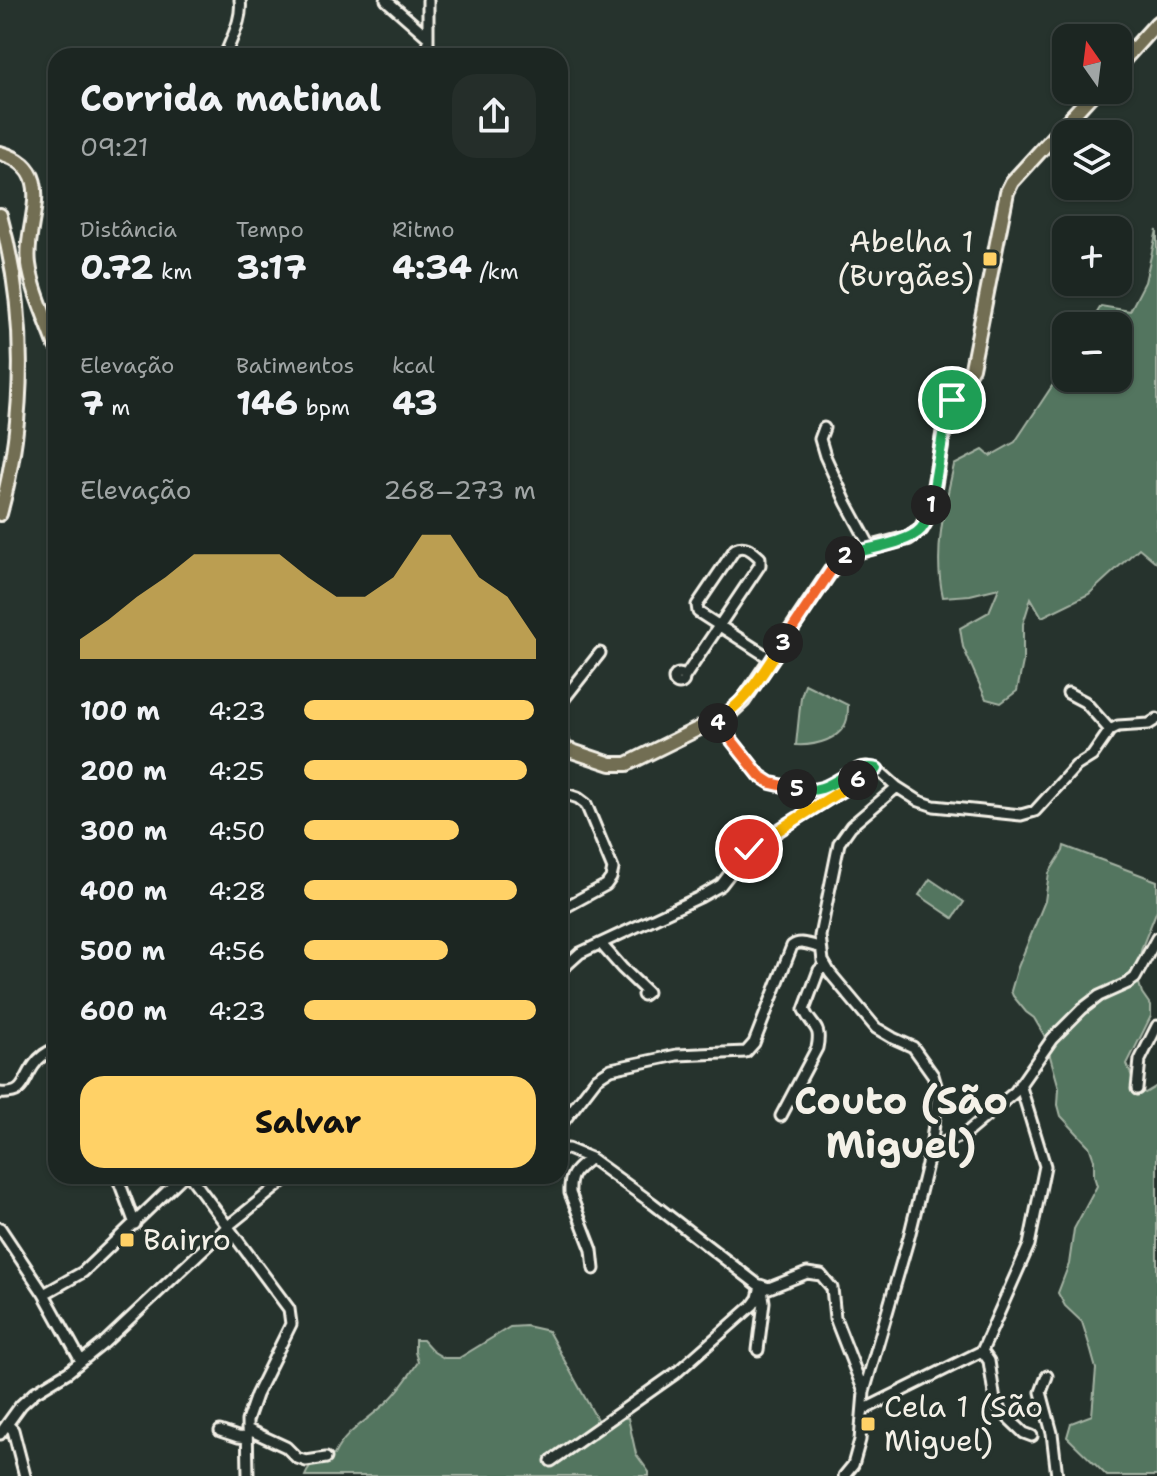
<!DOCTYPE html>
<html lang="pt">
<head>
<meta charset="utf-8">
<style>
  :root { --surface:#1c2622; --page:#252e2a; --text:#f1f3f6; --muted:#a0a5a5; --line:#3a4340; --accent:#ffd166 }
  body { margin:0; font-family:"Shantell Sans",sans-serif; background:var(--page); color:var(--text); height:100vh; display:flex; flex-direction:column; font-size:30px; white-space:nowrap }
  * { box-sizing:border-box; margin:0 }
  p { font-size:26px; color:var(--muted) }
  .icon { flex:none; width:44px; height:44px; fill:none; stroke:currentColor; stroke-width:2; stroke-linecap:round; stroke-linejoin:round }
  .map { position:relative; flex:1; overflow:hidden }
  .side { position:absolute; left:48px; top:48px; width:520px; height:1136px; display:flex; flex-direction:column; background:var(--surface); border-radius:24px; box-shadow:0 2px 6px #0004,0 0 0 2px var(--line) }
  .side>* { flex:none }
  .needle { width:52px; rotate:346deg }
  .buttons { position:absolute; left:1052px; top:24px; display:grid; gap:16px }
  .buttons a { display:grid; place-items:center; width:80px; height:80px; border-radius:16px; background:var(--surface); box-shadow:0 2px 6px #0004,0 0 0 2px var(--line); font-size:40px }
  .pin { position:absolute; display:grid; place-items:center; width:68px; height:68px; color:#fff; margin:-34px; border:4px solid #fff; border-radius:50%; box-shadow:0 2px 8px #0007 }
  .km { position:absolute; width:40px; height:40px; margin:-20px; border-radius:50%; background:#222; color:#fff; font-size:22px; line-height:40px; text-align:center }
  .round { display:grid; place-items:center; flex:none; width:84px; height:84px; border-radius:24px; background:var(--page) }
  .summary { display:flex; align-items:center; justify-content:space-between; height:136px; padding:0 32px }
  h1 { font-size:36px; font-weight:700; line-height:60px }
  .stats { display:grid; grid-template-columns:repeat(3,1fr); gap:12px; height:136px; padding:8px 32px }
  .stats div { display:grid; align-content:center }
  .stats b { font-size:34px; font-weight:700 }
  .stats small { font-size:22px; font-weight:400 }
  .stats p { font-size:22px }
  .chart { height:224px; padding:16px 32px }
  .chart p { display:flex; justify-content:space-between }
  .chart svg { width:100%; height:144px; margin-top:8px; fill:var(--accent); opacity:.7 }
  .primary-button { display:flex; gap:16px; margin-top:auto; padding:16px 32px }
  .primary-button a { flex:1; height:92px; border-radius:24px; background:var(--accent); color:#111; font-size:32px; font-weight:700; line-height:92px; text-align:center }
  ul { padding:0 32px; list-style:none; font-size:26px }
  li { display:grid; grid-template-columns:128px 96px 1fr; align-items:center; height:60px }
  li i { height:20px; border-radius:10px; background:var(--accent) }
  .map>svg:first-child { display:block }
  .green { fill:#53745e; stroke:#a4b2a3; stroke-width:2 }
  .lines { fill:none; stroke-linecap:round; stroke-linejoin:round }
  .minor-casing { stroke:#f4f1e8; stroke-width:15 }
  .major-casing { stroke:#f4f1e8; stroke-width:18 }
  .minor { stroke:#26332d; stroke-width:9 }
  .major { stroke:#726e52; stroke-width:12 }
  .split-1-casing { stroke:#fff; stroke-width:16 }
  .split-2-casing { stroke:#fff; stroke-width:16 }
  .split-3-casing { stroke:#fff; stroke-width:16 }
  .split-4-casing { stroke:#fff; stroke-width:16 }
  .split-5-casing { stroke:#fff; stroke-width:16 }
  .split-6-casing { stroke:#fff; stroke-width:16 }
  .split-7-casing { stroke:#fff; stroke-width:16 }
  .split-1 { stroke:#22a559; stroke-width:10 }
  .split-2 { stroke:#22a559; stroke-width:10 }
  .split-3 { stroke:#f0652b; stroke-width:10 }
  .split-4 { stroke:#f5b400; stroke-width:10 }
  .split-5 { stroke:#f0652b; stroke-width:10 }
  .split-6 { stroke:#22a559; stroke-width:10 }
  .split-7 { stroke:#f5b400; stroke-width:10 }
  .poi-dot { fill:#ffd166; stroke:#26332d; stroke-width:3 }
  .labels { text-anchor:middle; stroke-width:7; stroke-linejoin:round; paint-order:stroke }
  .poi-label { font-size:30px; fill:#f4f1e8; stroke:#26332d; text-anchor:start }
  .district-label { font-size:38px; font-weight:bold; fill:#f4f1e8; stroke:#26332d }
</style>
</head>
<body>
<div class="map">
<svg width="1157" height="1476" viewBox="0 0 1157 1476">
  <rect width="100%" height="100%" fill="#26332d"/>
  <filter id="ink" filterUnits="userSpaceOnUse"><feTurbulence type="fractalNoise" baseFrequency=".0125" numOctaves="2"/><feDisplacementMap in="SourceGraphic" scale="16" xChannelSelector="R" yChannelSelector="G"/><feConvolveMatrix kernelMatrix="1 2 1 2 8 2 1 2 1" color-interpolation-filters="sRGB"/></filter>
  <g filter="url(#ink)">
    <!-- green -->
    <path class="green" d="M1157,230v333l-18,-15 -50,46 -47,23 -11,-19 -8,26v38l-6,29 -16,12 -15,-4 -23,-52 -3,-19 29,-16 10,-24 -29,7 -27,2c-10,-44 1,-88 11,-132l29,-15 7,6 25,-14 51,-77v13h52v-52h-29l12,-20 29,5 15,-29z
      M805,684l43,21c0,5 0,9 -1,14 -5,21 -33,27 -51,26l5,-48z
      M1064,846l93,35v29l-15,37 -5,20v10l5,16 9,13v10l-24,48c4,11 8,23 18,29l12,-7v390h-50l-40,-39 4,-14 21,-8 4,-46 -7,-25 -7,-22 -17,-16 -7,-13 11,-29 5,-35 23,-43 -3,-10v-16l-5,-14 -28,-30 -3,-11 1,-17 -15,-53 -10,-17 -8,-6 -13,-16 -2,-5 7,-24 27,-66 4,-28 14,-22z
      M930,879l34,23 -11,16 -34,-23z
      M526,1326l22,5 51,92 -47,42 70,-47h6l8,36 13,18v4h-344c5,-13 15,-18 29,-21 11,-24 35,-35 53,-53 12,-11 22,-26 31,-40l-3,-10v-12h8l11,12 10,6h15l51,-31z"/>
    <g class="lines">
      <defs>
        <path id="minor" d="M386,0l42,37
          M428,0v56
          M225,56c6,-17 18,-37 15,-56
          M824,428l-4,11 5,17 21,46 25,46
          M674 679a5 5 0 1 1 10 0a5 5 0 1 1-10 0Z
          M684,678l76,-113v-7c-8,-7 -14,-14 -25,-9l-38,56 1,7 73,47
          M1068,693l17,9 25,28
          M560,704l40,-51
          M716,720l44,56 11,7 37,8 19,-4 33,-19 7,-1 10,2 20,18 22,14 15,5 87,9 14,-4 41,-45 16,-10 18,-26 8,-4 31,-2 8,-5
          M560,726l5,23
          M560,792l18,6 8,6 27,65 -2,9 -5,7 -46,25
          M601,944l21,24 25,24 -4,3
          M560,971l20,-18 120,-56 21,-12 28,-36 128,-80
          M1137,1089l3,-29 17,-34
          M0,1093c25,2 22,-11 34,-28 6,-9 13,-13 22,-17
          M781,1116l36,-68c5,-23 -5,-20 -13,-38l15,-40 7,-4
          M560,1126l37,-48 14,-9 66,-14 69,-3 8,-9 38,-97c9,-7 18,0 28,1
          M931,1148l34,-14 50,-42 37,-53 30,-30 17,-13 29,-13 7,-5 22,-40
          M560,1149h8l22,9 62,45 105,81 12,4 38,-15 14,2 11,13 3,30 29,74
          M590,1158c-14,12 -21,15 -20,35l22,57 2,19
          M117,1176l18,48
          M190,1176l99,133 2,15 -35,71 -9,26 1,55
          M0,1228l44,66 37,67
          M44,1294l39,-22 100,-96
          M758,1350l6,-48 -2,-13
          M982,1351l7,10 6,40 5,9 24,23 8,3
          M1047,1376l-6,16 11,41 5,43
          M863,1410l119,-59 47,-106 16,-79 -25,-82
          M7,1424l6,6 12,46
          M247,1429l39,18 11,11 9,3 20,-3
          M220,1431l18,6 9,1
          M0,1434l21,-29 14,-13 33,-20 36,-29 124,-117 62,-50
          M551,1461l125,-88 77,-68 5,-7 3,-12
          M844,1476l9,-11 7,-25 4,-48 45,-155 22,-89 7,-56 -5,-17 -20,-28 -20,-9 -17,-10 -46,-55 -7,-12 -3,-25 19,-93 12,-17 46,-39"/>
        <path id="major" d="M1118,66l39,-43
          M0,153c61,17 23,70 29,111 3,25 18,57 27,82
          M0,215c27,96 26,203 0,299
          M560,747l51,17h16l103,-51 13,-12 91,-135 14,-12 60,-16 13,-9 9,-17 17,-101 5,-11 20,-32 35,-176 5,-10 84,-92"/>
      </defs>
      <!-- minor casing -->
      <use href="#minor" class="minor-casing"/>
      <!-- major casing -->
      <use href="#major" class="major-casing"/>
      <!-- minor -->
      <use href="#minor" class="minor"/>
      <!-- major -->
      <use href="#major" class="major"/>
    </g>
  </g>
  <g class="lines" filter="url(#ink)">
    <defs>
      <path id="split-1" d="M931,505l16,-94 5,-11"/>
      <path id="split-2" d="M845,556l3,-2c18,-5 61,-11 73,-25 5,-6 9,-16 10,-24"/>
      <path id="split-3" d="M783,643l51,-77 11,-10"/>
      <path id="split-4" d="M718,723l-2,-3c31,-16 47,-49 67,-77"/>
      <path id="split-5" d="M718,723l42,53 11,7 26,6"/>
      <path id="split-6" d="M797,789c37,8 49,-27 80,-20l-19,11"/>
      <path id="split-7" d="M749,849l109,-69"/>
    </defs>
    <!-- split-1 casing -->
    <use href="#split-1" class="split-1-casing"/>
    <!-- split-2 casing -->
    <use href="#split-2" class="split-2-casing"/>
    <!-- split-3 casing -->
    <use href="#split-3" class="split-3-casing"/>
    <!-- split-4 casing -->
    <use href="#split-4" class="split-4-casing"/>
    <!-- split-5 casing -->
    <use href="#split-5" class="split-5-casing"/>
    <!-- split-6 casing -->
    <use href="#split-6" class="split-6-casing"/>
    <!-- split-7 casing -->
    <use href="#split-7" class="split-7-casing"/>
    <!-- split-1 -->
    <use href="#split-1" class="split-1"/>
    <!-- split-2 -->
    <use href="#split-2" class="split-2"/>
    <!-- split-3 -->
    <use href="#split-3" class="split-3"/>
    <!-- split-4 -->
    <use href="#split-4" class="split-4"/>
    <!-- split-5 -->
    <use href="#split-5" class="split-5"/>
    <!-- split-6 -->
    <use href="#split-6" class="split-6"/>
    <!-- split-7 -->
    <use href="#split-7" class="split-7"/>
  </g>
  <!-- markers -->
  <g class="poi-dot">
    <rect x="982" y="251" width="16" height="16" rx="4"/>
    <rect x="119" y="1232" width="16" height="16" rx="4"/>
    <rect x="860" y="1416" width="16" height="16" rx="4"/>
  </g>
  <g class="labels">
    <!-- poi labels -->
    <g class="poi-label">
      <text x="974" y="252" text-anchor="end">Abelha 1<tspan x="974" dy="34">(Burgães)</tspan></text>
      <text x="143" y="1250">Bairro</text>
      <text x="884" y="1417">Cela 1 (São<tspan x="884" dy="34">Miguel)</tspan></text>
    </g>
    <!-- district labels -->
    <g class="district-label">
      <text x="901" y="1114">Couto (São<tspan x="901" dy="44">Miguel)</tspan></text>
    </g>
  </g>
</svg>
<div class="buttons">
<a><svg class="needle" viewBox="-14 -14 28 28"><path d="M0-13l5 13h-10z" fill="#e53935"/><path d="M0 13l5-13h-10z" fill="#a0a5a5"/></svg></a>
<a><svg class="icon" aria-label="layers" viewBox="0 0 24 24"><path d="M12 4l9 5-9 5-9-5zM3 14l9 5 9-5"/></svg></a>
<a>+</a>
<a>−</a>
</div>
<div class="pin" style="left:952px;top:400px;background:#1e9e55"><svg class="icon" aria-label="arrive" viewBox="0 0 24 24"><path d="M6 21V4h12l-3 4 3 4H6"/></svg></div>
<div class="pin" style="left:749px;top:849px;background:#d93025"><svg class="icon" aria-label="check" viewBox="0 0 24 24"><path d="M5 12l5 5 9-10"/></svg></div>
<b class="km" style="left:931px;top:505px">1</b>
<b class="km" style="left:845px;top:556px">2</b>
<b class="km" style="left:783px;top:643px">3</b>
<b class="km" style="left:718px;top:723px">4</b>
<b class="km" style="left:797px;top:789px">5</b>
<b class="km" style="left:858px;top:780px">6</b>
<section class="side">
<div class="summary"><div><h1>Corrida matinal</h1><p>09:21</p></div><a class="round"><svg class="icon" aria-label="share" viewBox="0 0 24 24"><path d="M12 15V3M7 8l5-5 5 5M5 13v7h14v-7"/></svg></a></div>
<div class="stats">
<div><p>Distância</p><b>0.72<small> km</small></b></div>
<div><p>Tempo</p><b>3:17</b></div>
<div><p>Ritmo</p><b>4:34<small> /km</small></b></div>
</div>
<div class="stats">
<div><p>Elevação</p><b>7<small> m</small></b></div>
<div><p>Batimentos</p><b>146<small> bpm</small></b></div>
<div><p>kcal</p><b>43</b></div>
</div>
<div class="chart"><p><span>Elevação</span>268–273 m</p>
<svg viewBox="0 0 160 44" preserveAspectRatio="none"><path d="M0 44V38L10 32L20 25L30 19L40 12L50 12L60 12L70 12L80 19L90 25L100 25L110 19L120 6L130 6L140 19L150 25L160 38V44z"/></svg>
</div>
<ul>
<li><b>100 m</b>4:23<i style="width:99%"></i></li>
<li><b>200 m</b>4:25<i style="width:96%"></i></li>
<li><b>300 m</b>4:50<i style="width:67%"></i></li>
<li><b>400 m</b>4:28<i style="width:92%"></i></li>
<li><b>500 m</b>4:56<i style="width:62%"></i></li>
<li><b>600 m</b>4:23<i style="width:100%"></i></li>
</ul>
<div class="primary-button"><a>Salvar</a></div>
</section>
</div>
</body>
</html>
